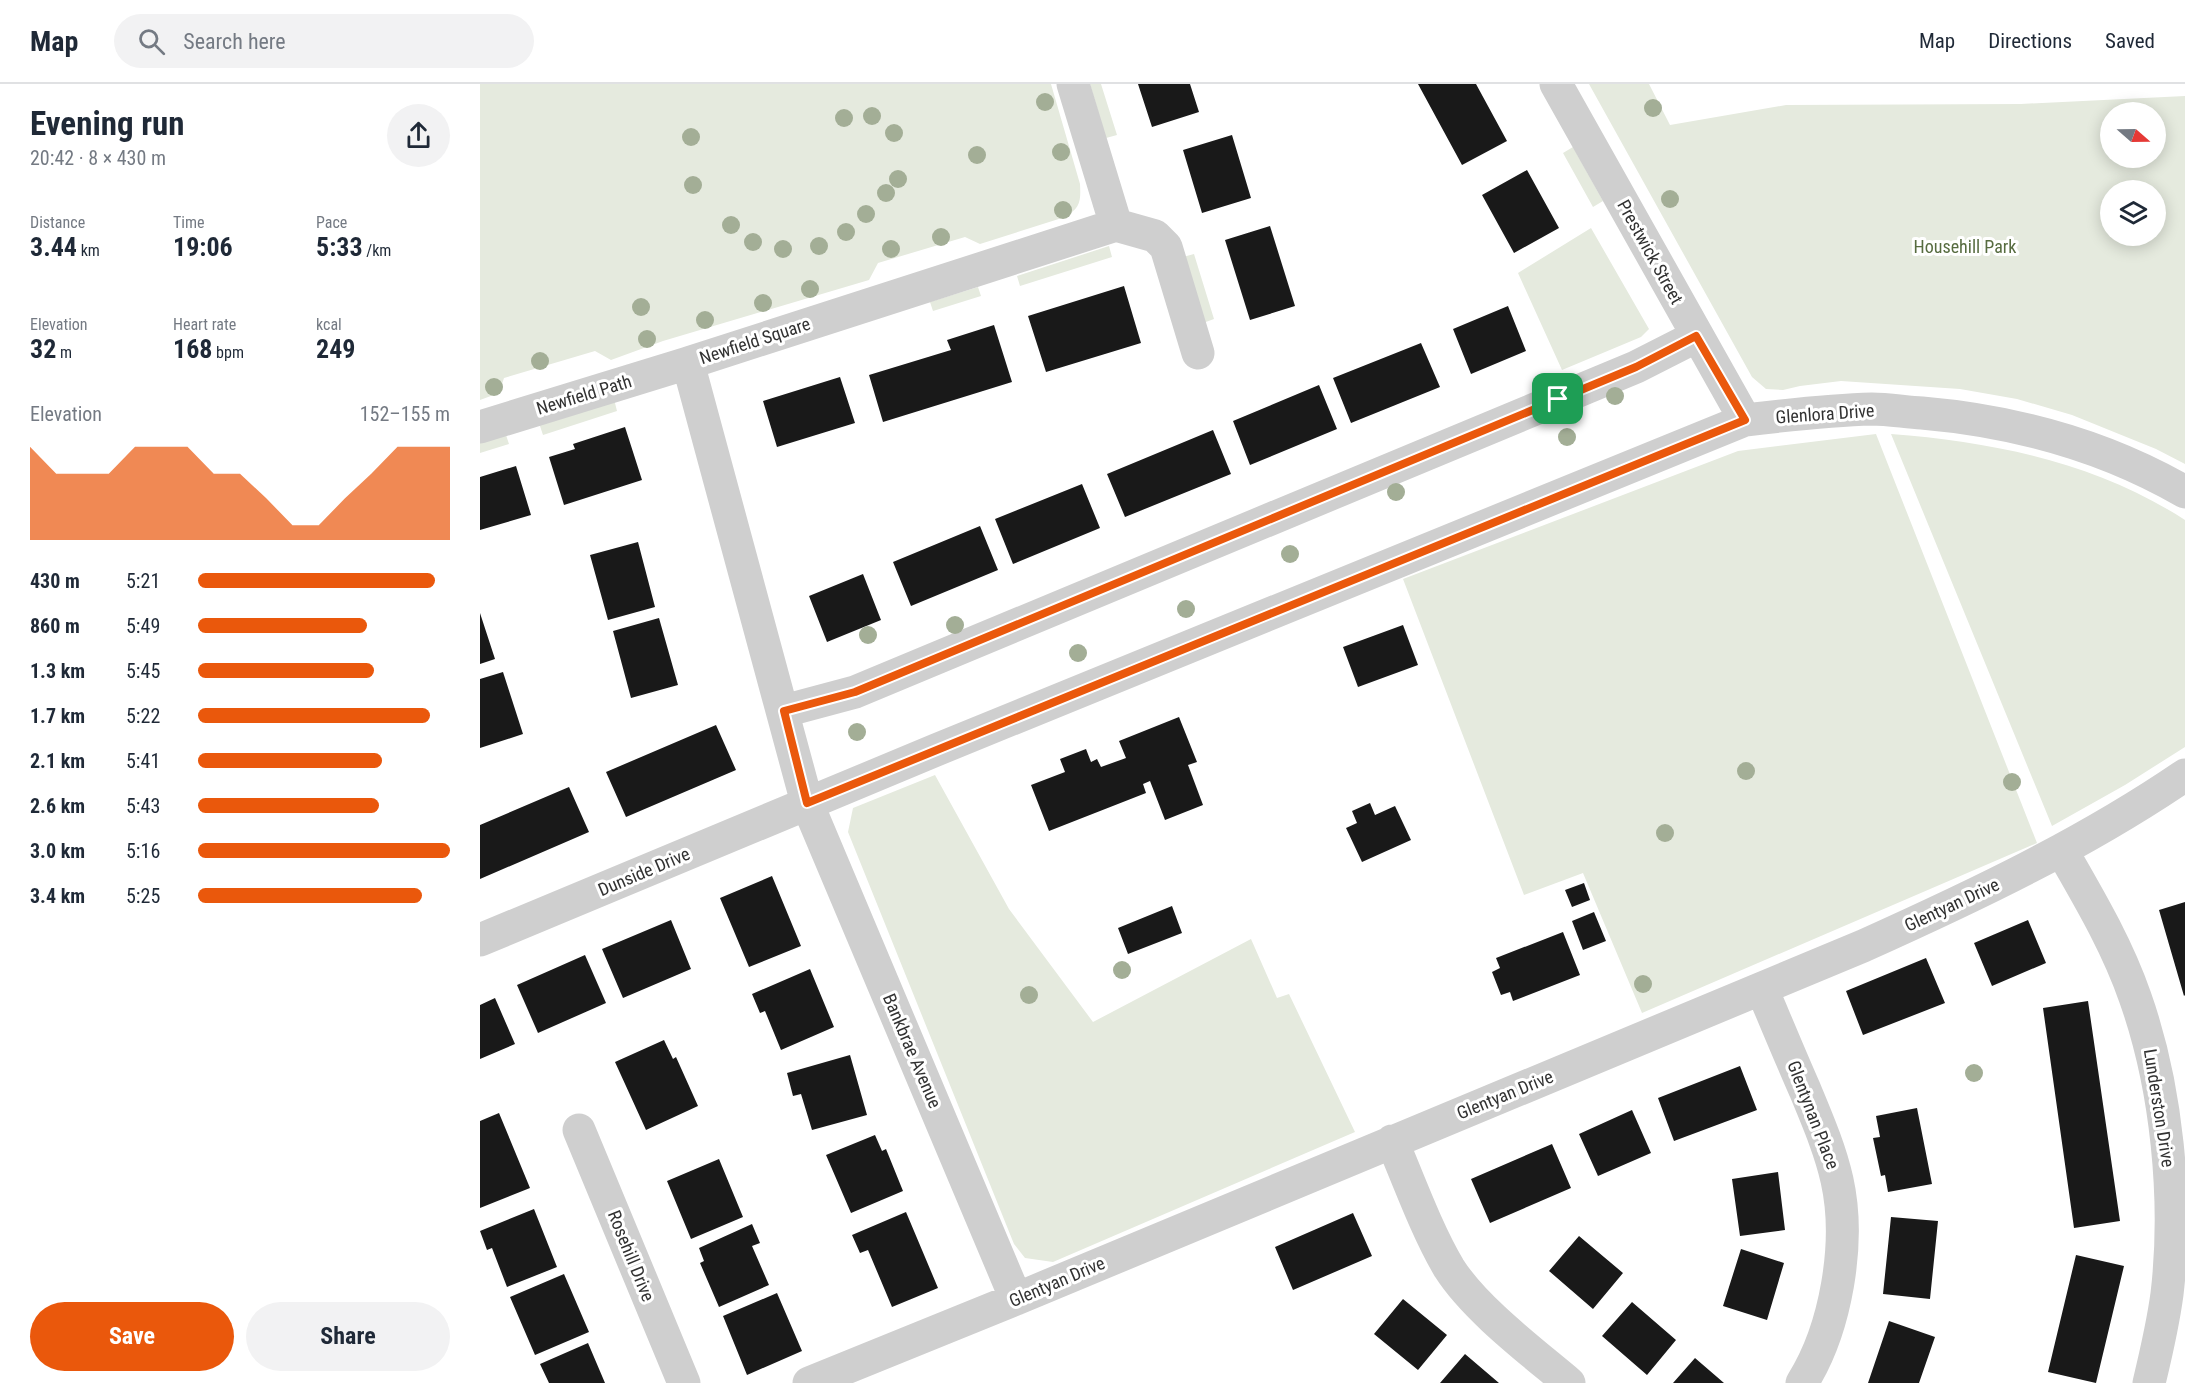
<!DOCTYPE html>
<html lang="en">
<head>
<meta charset="utf-8">
<style>
  :root { --surface:#fff; --page:#f2f2f3; --text:#1f2937; --muted:#747a83; --line:#e0e1e3; --accent:#ea580c }
  body { margin:0; font-family:"Roboto Condensed",sans-serif; background:var(--page); color:var(--text); height:100vh; display:flex; flex-direction:column; font-size:22px; white-space:nowrap }
  * { box-sizing:border-box; margin:0 }
  p { font-size:20px; color:var(--muted) }
  .icon { flex:none; width:33px; height:33px; fill:none; stroke:currentColor; stroke-width:2; stroke-linecap:round; stroke-linejoin:round }
  .map { position:relative; flex:1; overflow:hidden }
  .panel { display:flex; flex-direction:column; background:var(--surface); width:480px }
  .panel>* { flex:none }
  .needle { width:39px; rotate:110deg }
  .controls { position:absolute; left:1620px; top:18px; display:grid; gap:12px }
  .controls a { display:grid; place-items:center; width:66px; height:66px; border-radius:50%; background:var(--surface); box-shadow:0 3px 15px #0003; font-size:30px }
  .pin { position:absolute; display:grid; place-items:center; width:51px; height:51px; color:#fff; margin:-26px; border-radius:12px; box-shadow:0 3px 9px #0006 }
  .round { display:grid; place-items:center; flex:none; width:63px; height:63px; border-radius:32px; background:var(--page) }
  .overview { display:flex; align-items:center; justify-content:space-between; height:102px; padding:0 30px }
  h1 { font-size:33px; font-weight:700; line-height:45px }
  .figures { display:grid; grid-template-columns:repeat(3,1fr); gap:9px; height:102px; padding:6px 30px }
  .figures div { display:grid; align-content:center }
  .figures b { font-size:26px; font-weight:700 }
  .figures small { font-size:16px; font-weight:400 }
  .figures p { font-size:16px }
  .chart { height:168px; padding:12px 30px }
  .chart p { display:flex; justify-content:space-between }
  .chart svg { width:100%; height:108px; margin-top:6px; fill:var(--accent); opacity:.7 }
  .action { display:flex; gap:12px; margin-top:auto; padding:12px 30px }
  .action a { flex:1; height:69px; border-radius:36px; background:var(--accent); color:#fff; font-size:24px; font-weight:700; line-height:69px; text-align:center }
  .action a+a { background:var(--page); color:var(--text) }
  ul { padding:0 30px; list-style:none; font-size:20px }
  li { display:grid; grid-template-columns:96px 72px 1fr; align-items:center; height:45px }
  li i { height:15px; border-radius:8px; background:var(--accent) }
  header { display:flex; align-items:center; gap:36px; box-sizing:border-box; height:84px; padding:0 30px; background:var(--surface); border-bottom:2px solid var(--line) }
  header strong { font-size:28px }
  nav { display:flex; gap:33px; margin-inline-start:auto; font-size:21px }
  .search { width:420px; height:54px; background:var(--page); display:flex; align-items:center; gap:15px; box-sizing:border-box; padding:0 21px; border-radius:33px; color:var(--muted); font-size:22px }
  main { display:flex; flex:1; min-height:0 }
  .map>svg:first-child { display:block }
  .green { fill:#e5eade; fill-rule:evenodd }
  .building { fill:#191919 }
  .lines { fill:none; stroke-linecap:round; stroke-linejoin:round }
  .minor { stroke:#cfcfcf; stroke-width:33 }
  .tree { fill:#a3ae96 }
  .route-casing { stroke:#fff; stroke-width:12 }
  .route { stroke:#ea580c; stroke-width:8 }
  .labels { text-anchor:middle; stroke-width:6; stroke-linejoin:round; paint-order:stroke }
  .park-label { font-size:18px; fill:#576c40; stroke:#fff }
  .street-label { font-size:18px; fill:#323232; stroke:#fff }
</style>
</head>
<body>
<header>
<strong>Map</strong>
<div class="search"><svg class="icon" aria-label="search" viewBox="0 0 24 24"><circle cx="10" cy="10" r="6"/><path d="M15 15l6 6"/></svg>Search here</div>
<nav><a>Map</a><a>Directions</a><a>Saved</a></nav>
</header>
<main>
<section class="panel">
<div class="overview"><div><h1>Evening run</h1><p>20:42 · 8 × 430 m</p></div><a class="round"><svg class="icon" aria-label="share" viewBox="0 0 24 24"><path d="M12 15V3M7 8l5-5 5 5M5 13v7h14v-7"/></svg></a></div>
<div class="figures">
<div><p>Distance</p><b>3.44<small> km</small></b></div>
<div><p>Time</p><b>19:06</b></div>
<div><p>Pace</p><b>5:33<small> /km</small></b></div>
</div>
<div class="figures">
<div><p>Elevation</p><b>32<small> m</small></b></div>
<div><p>Heart rate</p><b>168<small> bpm</small></b></div>
<div><p>kcal</p><b>249</b></div>
</div>
<div class="chart"><p><span>Elevation</span>152–155 m</p>
<svg viewBox="0 0 160 44" preserveAspectRatio="none"><path d="M0 44V6L10 17L20 17L30 17L40 6L50 6L60 6L70 17L80 17L90 27L100 38L110 38L120 27L130 17L140 6L150 6L160 6V44z"/></svg>
</div>
<ul>
<li><b>430 m</b>5:21<i style="width:94%"></i></li>
<li><b>860 m</b>5:49<i style="width:67%"></i></li>
<li><b>1.3 km</b>5:45<i style="width:70%"></i></li>
<li><b>1.7 km</b>5:22<i style="width:92%"></i></li>
<li><b>2.1 km</b>5:41<i style="width:73%"></i></li>
<li><b>2.6 km</b>5:43<i style="width:72%"></i></li>
<li><b>3.0 km</b>5:16<i style="width:100%"></i></li>
<li><b>3.4 km</b>5:25<i style="width:89%"></i></li>
</ul>
<div class="action"><a>Save</a><a>Share</a></div>
</section>
<div class="map">
<svg width="1705" height="1299" viewBox="0 0 1705 1299">
  <rect width="100%" height="100%" fill="#fff"/>
  <!-- green -->
  <path class="green" d="M0,0h571l29,100c1,18 0,24 -15,33l-85,27 -15,-7 -87,26 -9,17 -206,61 -52,19 -16,-9 -91,27 -5,15 -19,7z
    M610,0h11l16,51 -11,3z
    M1109,0h60l21,41 116,-20 235,-1 164,-8v368l-29,-15 -84,-34 -55,-16 -57,-10 -119,-8 -41,5 -17,4 -17,-1 -14,-12zM1630,28h46v46h-46zM1630,106h46v46h-46z
    M1093,63l30,54 -10,6 -30,-54z
    M1111,144l58,101 -8,8 -79,33 -44,-97z
    M629,162l3,11 -92,29 -3,-10z
    M714,170l20,65 -11,4 -20,-66z
    M498,203l3,9 -48,15 -3,-9z
    M134,315l3,12 -74,24 -4,-12z
    M25,348l4,12 -29,9v-13z
    M1396,350l161,409 -395,170 -59,-140 -59,22 -121,-316 335,-128z
    M1411,350c104,8 206,29 294,86v227l-60,38 -73,41z
    M455,691l74,134 84,113 158,-83 26,59 12,-4 66,138 -302,130 -28,-4 -11,-14 -166,-412 5,-24z"/>
  <!-- building -->
  <path class="building" d="M658,0h52l9,28 -47,15z
    M938,0h58l31,57 -45,24z
    M752,51l19,63 -49,15 -19,-63z
    M1047,86l32,58 -45,25 -32,-58z
    M790,142l25,80 -45,14 -25,-80z
    M644,202l17,57 -95,29 -18,-56z
    M1028,222l18,45 -55,23 -18,-45z
    M514,241l18,57 -129,40 -14,-47 82,-25 -4,-10z
    M941,259l19,44 -89,36 -18,-45z
    M360,293l15,46 -78,24 -14,-46z
    M839,301l18,44 -87,36 -17,-44z
    M145,343l17,53 -78,25 -15,-48 26,-8 -2,-5z
    M733,346l18,44 -106,43 -18,-43z
    M36,382l15,49 -51,15v-53z
    M602,400l18,44 -87,36 -18,-45z
    M500,442l18,44 -87,36 -18,-44z
    M158,458l17,65 -47,13 -18,-65z
    M383,490l18,46 -54,22 -18,-46z
    M0,529l15,46 -15,5z
    M179,534l19,67 -47,13 -18,-67z
    M923,541l15,40 -60,22 -15,-40z
    M23,588l20,62 -43,14v-69z
    M699,633l18,45 -9,3 15,40 -38,15 -15,-39 -7,3 3,9 -97,38 -18,-46 34,-13 -5,-13 26,-10 5,13 6,-3 4,8 25,-9 -7,-17z
    M236,641l20,45 -110,47 -20,-45z
    M89,703l20,45 -109,47v-54z
    M890,719l5,12 20,-9 16,34 -49,22 -16,-34 11,-5 -5,-12z
    M292,792l29,70 -52,21 -29,-69z
    M1104,799l6,17 -18,7 -7,-17z
    M1705,818v93l-1,1 -25,-86z
    M692,822l10,27 -54,21 -10,-26z
    M1114,828l12,29 -23,9 -11,-29z
    M191,836l20,49 -68,29 -21,-49z
    M1548,836l18,43 -54,23 -18,-43z
    M1083,848l17,43 -67,26 -3,-9 -9,3 -9,-23 8,-4 -4,-10z
    M105,871l21,48 -68,30 -21,-48z
    M1446,874l19,45 -82,32 -17,-44z
    M330,885l24,58 -53,23 -16,-39 -5,2 -8,-19z
    M15,914l20,46 -35,15v-54z
    M1608,917l32,220 -46,7 -31,-220z
    M184,956l9,19 3,-2 22,49 -52,24 -31,-68z
    M370,971l17,60 -55,15 -11,-36 -8,2 -6,-23z
    M1260,982l17,44 -83,31 -16,-43z
    M1437,1024l15,76 -44,8 -3,-17 -4,1 -8,-38 7,-1 -4,-21z
    M1152,1026l19,43 -53,23 -19,-42z
    M19,1029l31,75 -50,20v-87z
    M395,1051l7,16 4,-2 17,42 -52,22 -25,-58z
    M1072,1060l19,44 -81,35 -19,-44z
    M239,1075l24,58 -52,22 -24,-58z
    M1298,1088l7,58 -45,6 -8,-57z
    M54,1125l23,58 -50,20 -15,-39 -5,2 -7,-19z
    M426,1128l32,76 -46,19 -24,-57 -8,3 -8,-18z
    M873,1129l19,43 -79,34 -18,-43z
    M1411,1133l47,4 -8,78 -47,-5z
    M272,1140l8,19 -8,3 17,39 -50,22 -19,-44 4,-2 -5,-13z
    M1099,1152l44,37 -30,36 -44,-38z
    M1261,1165l43,14 -17,57 -44,-14z
    M1596,1171l48,11 -28,117 -48,-11z
    M84,1190l25,58 -54,23 -25,-58z
    M297,1209l25,58 -55,24 -24,-59z
    M923,1215l44,36 -29,35 -44,-36z
    M1152,1218l44,38 -29,35 -45,-39z
    M1409,1237l46,16 -16,46h-51z
    M108,1259l17,40h-56l-9,-19z
    M985,1270l34,29h-59z
    M1215,1274l29,25h-51z"/>
  <g class="lines">
    <!-- minor -->
    <path class="minor" d="M1076,0l189,336
      M636,141l39,11 11,11 32,106
      M0,343l208,-64
      M304,627l71,-19 781,-325 61,-31
      M1582,767c27,47 55,94 73,146 32,90 43,203 32,297 -4,30 -11,60 -18,89
      M0,856l456,-190 809,-330c42,-5 84,-10 127,-11 16,0 33,3 50,4 92,8 182,32 263,79
      M1282,905c14,33 28,67 43,101 12,29 25,59 32,90 14,63 -1,149 -35,203
      M99,1046l105,253
      M912,1057c17,40 35,90 57,127 26,41 82,83 120,115
      M536,1215l-209,-496 -119,-440 428,-138 -43,-141
      M329,1299l207,-84 847,-353c111,-50 221,-102 322,-171"/>
  </g>
  <!-- trees -->
  <g class="tree">
    <circle cx="565" cy="18" r="9"/>
    <circle cx="1173" cy="24" r="9"/>
    <circle cx="392" cy="32" r="9"/>
    <circle cx="364" cy="34" r="9"/>
    <circle cx="414" cy="49" r="9"/>
    <circle cx="211" cy="53" r="9"/>
    <circle cx="581" cy="68" r="9"/>
    <circle cx="497" cy="71" r="9"/>
    <circle cx="418" cy="95" r="9"/>
    <circle cx="213" cy="101" r="9"/>
    <circle cx="406" cy="109" r="9"/>
    <circle cx="1190" cy="115" r="9"/>
    <circle cx="583" cy="126" r="9"/>
    <circle cx="386" cy="130" r="9"/>
    <circle cx="251" cy="141" r="9"/>
    <circle cx="366" cy="148" r="9"/>
    <circle cx="461" cy="153" r="9"/>
    <circle cx="273" cy="158" r="9"/>
    <circle cx="339" cy="162" r="9"/>
    <circle cx="303" cy="165" r="9"/>
    <circle cx="411" cy="165" r="9"/>
    <circle cx="330" cy="205" r="9"/>
    <circle cx="283" cy="219" r="9"/>
    <circle cx="161" cy="223" r="9"/>
    <circle cx="225" cy="236" r="9"/>
    <circle cx="167" cy="255" r="9"/>
    <circle cx="60" cy="277" r="9"/>
    <circle cx="14" cy="303" r="9"/>
    <circle cx="1135" cy="312" r="9"/>
    <circle cx="1087" cy="353" r="9"/>
    <circle cx="916" cy="408" r="9"/>
    <circle cx="810" cy="470" r="9"/>
    <circle cx="706" cy="525" r="9"/>
    <circle cx="475" cy="541" r="9"/>
    <circle cx="388" cy="551" r="9"/>
    <circle cx="598" cy="569" r="9"/>
    <circle cx="377" cy="648" r="9"/>
    <circle cx="1266" cy="687" r="9"/>
    <circle cx="1532" cy="698" r="9"/>
    <circle cx="1185" cy="749" r="9"/>
    <circle cx="642" cy="886" r="9"/>
    <circle cx="1163" cy="900" r="9"/>
    <circle cx="549" cy="911" r="9"/>
    <circle cx="1494" cy="989" r="9"/>
  </g>
  <g class="lines">
    <defs>
      <path id="route" d="M1216,252l49,84 -938,383 -23,-92 71,-19 781,-325z"/>
    </defs>
    <!-- route casing -->
    <use href="#route" class="route-casing"/>
    <!-- route -->
    <use href="#route" class="route"/>
  </g>
  <g class="labels">
    <!-- park labels -->
    <g class="park-label">
      <text x="1485" y="169">Househill Park</text>
    </g>
    <!-- street labels -->
    <g class="street-label">
      <text transform="translate(1170 168) rotate(61)" y="6">Prestwick Street</text>
      <text transform="translate(275 257) rotate(-18)" y="6">Newfield Square</text>
      <text transform="translate(104 311) rotate(-17)" y="6">Newfield Path</text>
      <text transform="translate(1345 330) rotate(-4)" y="6">Glenlora Drive</text>
      <text transform="translate(164 788) rotate(-23)" y="6">Dunside Drive</text>
      <text transform="translate(1472 821) rotate(-25)" y="6">Glentyan Drive</text>
      <text transform="translate(432 967) rotate(67)" y="6">Bankbrae Avenue</text>
      <text transform="translate(1025 1011) rotate(-22)" y="6">Glentyan Drive</text>
      <text transform="translate(1679 1024) rotate(81)" y="6">Lunderston Drive</text>
      <text transform="translate(1333 1031) rotate(69)" y="6">Glentynan Place</text>
      <text transform="translate(151 1172) rotate(68)" y="6">Rosehill Drive</text>
      <text transform="translate(577 1198) rotate(-23)" y="6">Glentyan Drive</text>
    </g>
  </g>
</svg>
<div class="controls">
<a><svg class="needle" viewBox="-14 -14 28 28"><path d="M0-13l5 13h-10z" fill="#e53935"/><path d="M0 13l5-13h-10z" fill="#747a83"/></svg></a>
<a><svg class="icon" aria-label="layers" viewBox="0 0 24 24"><path d="M12 4l9 5-9 5-9-5zM3 14l9 5 9-5"/></svg></a>
</div>
<div class="pin" style="left:1078px;top:315px;background:#1e9e55"><svg class="icon" aria-label="arrive" viewBox="0 0 24 24"><path d="M6 21V4h12l-3 4 3 4H6"/></svg></div>
</div>
</main>
</body>
</html>
